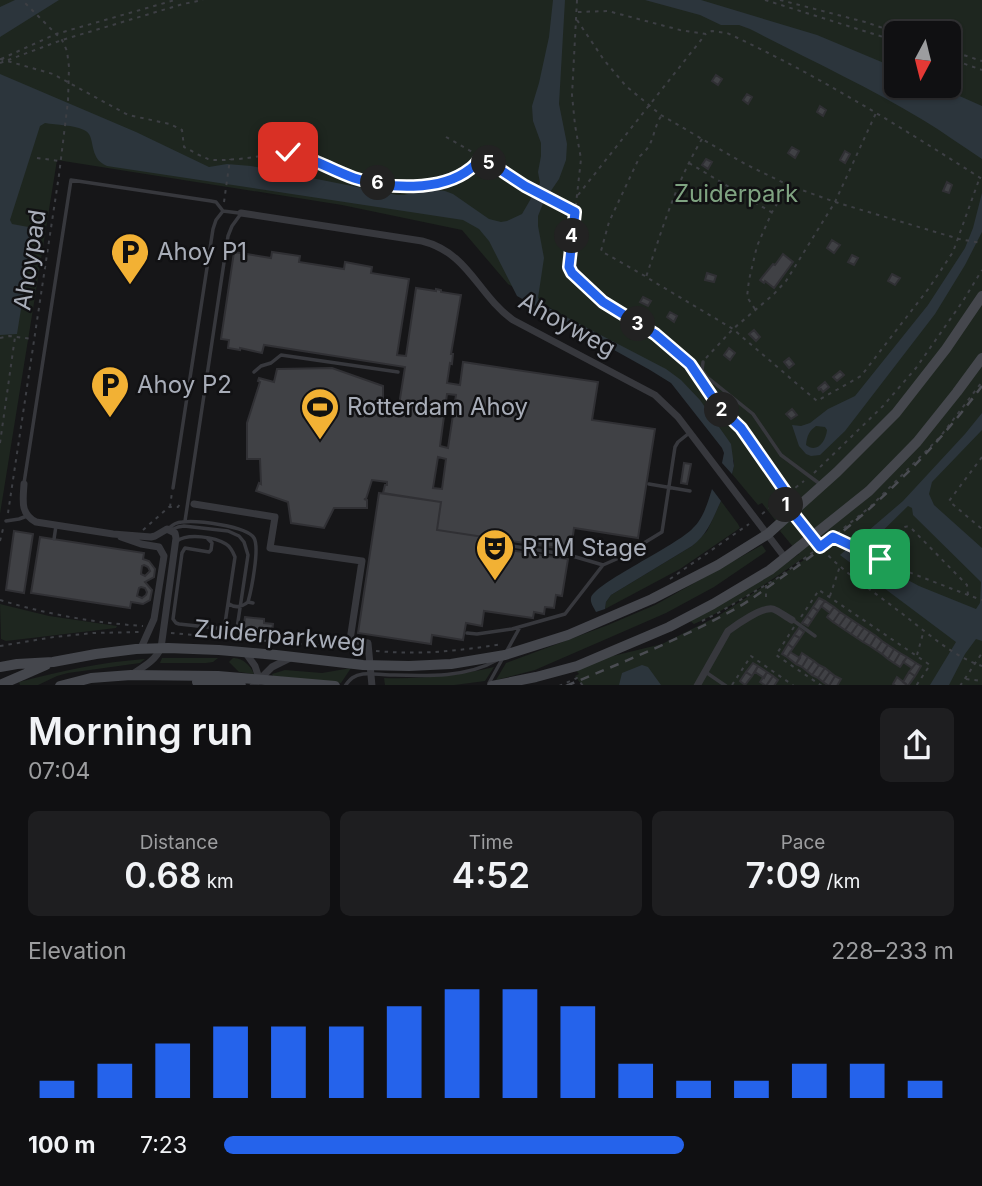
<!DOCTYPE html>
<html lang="en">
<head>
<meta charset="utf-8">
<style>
  :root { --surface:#101012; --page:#1e1e20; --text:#f1f3f6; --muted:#9c9d9f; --line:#303032; --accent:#2563eb }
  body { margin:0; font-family:Inter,sans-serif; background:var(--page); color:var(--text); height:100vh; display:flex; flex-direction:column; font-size:26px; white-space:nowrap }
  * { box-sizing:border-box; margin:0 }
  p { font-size:23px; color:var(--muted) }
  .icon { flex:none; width:38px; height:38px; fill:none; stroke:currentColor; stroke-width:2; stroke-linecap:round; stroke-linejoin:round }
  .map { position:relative; height:685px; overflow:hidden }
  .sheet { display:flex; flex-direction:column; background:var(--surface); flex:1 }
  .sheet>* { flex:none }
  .needle { width:46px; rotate:187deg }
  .tools { position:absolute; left:884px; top:21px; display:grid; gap:14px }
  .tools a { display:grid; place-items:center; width:77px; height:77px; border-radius:10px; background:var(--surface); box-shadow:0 2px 5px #0004,0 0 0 2px var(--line); font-size:35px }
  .pin { position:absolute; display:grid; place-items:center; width:60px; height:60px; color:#fff; margin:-30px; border-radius:14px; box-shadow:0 4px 10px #0006 }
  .km { position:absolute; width:35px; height:35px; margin:-18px; border-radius:50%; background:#222; color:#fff; font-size:19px; line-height:35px; text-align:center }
  .round { display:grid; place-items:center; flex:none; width:74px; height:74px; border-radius:10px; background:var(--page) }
  .head { display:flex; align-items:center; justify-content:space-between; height:119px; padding:0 28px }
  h1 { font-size:38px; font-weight:600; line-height:52px }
  .figures { display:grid; grid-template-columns:repeat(3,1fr); gap:10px; height:119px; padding:7px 28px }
  .figures div { display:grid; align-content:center; border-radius:10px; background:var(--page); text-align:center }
  .figures b { font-size:35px; font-weight:600 }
  .figures small { font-size:19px; font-weight:400 }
  .figures p { font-size:19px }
  .chart { height:196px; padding:14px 28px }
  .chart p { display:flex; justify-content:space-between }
  .chart svg { width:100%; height:126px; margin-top:7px; stroke:var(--accent); stroke-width:6 }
  ul { padding:0 28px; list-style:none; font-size:23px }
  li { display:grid; grid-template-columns:112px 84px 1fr; align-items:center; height:52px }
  li i { height:18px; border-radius:9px; background:var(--accent) }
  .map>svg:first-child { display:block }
  .green { fill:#1e261f; fill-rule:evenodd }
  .water { fill:#2c353c; fill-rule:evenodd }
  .building { fill:#404145; stroke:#303034; stroke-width:2; fill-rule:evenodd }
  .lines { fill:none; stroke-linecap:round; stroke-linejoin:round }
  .path { stroke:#3d3f44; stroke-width:2; stroke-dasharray:3.5 5; stroke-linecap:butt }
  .lane { stroke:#37383d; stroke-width:3.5 }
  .street { stroke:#37383d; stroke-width:7 }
  .secondary { stroke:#45474d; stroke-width:10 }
  .rail { stroke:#4a4c52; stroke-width:2.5; stroke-dasharray:9 7; stroke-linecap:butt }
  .route-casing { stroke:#fff; stroke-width:14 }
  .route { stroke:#2563eb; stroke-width:9 }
  .labels { text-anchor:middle; stroke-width:5; stroke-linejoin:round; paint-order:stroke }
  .park-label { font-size:24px; fill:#7fa381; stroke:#111113 }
  .poi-label { font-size:24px; fill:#a8adb8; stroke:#111113; text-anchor:start }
  .street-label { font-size:24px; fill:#a8adb8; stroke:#111113 }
</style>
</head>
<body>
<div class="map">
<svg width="982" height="686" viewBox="0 0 982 686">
  <rect width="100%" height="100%" fill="#161618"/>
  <!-- green -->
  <path class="green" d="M0,0h982v685h-400l-7,-9 4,-2 -7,-8 90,-22 56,-28 86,-56 -2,-1c-34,24 -70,48 -108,65l-4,-3 70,-40 39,-27 -19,-23 2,-2 -20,-26 -4,2 -26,-31 2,-8v-5l-56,-74 -84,-54 -86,-49 -46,-54 -120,-25 -285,-45 -57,354zM896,33h52v53h-52z
    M721,501l17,23 2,4 -60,41 -75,40 1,-7 5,-7 81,-49 15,-15z
    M762,545l4,6 -2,2 -50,34 -48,26 -131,57 -39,10 10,-17 102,-38 47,-20z
    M0,604l49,12 68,10 -1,2 -110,13 -5,-2z
    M162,658h56l-5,4 -7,1h-46z
    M233,658c9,-1 18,8 21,16l-15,-2 -10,-10z
    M145,659l-5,4 -72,10 -11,3 -19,9h-18l-1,-3c42,-11 83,-20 126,-23z
    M494,667l-9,14 -38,5 -62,-1 -1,-7c37,1 74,-2 110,-11z
    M351,668l-10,15 -68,-7 -1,-2 13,-4 37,3z"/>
  <!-- water -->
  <path class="water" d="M15,0h44l-59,37v-30z
    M553,0h12l-6,104 8,40 -1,16 -7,19 -15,22 -6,15v10l6,32 -6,40 5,7 123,64 15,11 19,20 31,44 3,22 -2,8 -10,-11 2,-10 -2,-5 -51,-65 -21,-13 -133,-74 -28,-55 -10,-12 -16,-9 -356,-54c-20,-8 -10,-31 -23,-36 -11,-5 -27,-5 -39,-7l-5,3 -30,94 2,4 22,4 -17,106 -17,1v-261l136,58 73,35 18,-3 24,2 146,29h7l25,-6 16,2 8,3 36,25 12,3 6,-1 15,-7 18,-31 -2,-11 3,-16v-13l-8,-22 -1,-15 7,-23 10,-46z
    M645,0h56l116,35 79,33v18h41l45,20v53c-20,-13 -39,-27 -59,-39 -56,-34 -115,-61 -173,-91l-11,-4h-18l-21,-10z
    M982,193v39l-17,33 -30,49 -90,117 -25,24 -9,1 -5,-2 -7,-8 -7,-21 9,1 9,-3 18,-14 27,-13 73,-91 37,-57 8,-20zM816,426l9,1 2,3c-1,11 -10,24 -21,15 1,-9 3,-14 10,-19z
    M982,413v17l-50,52 -3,12 5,11 48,43v93l-6,-2 -11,15 -16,31h-19l26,-43 -116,-87 63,-54 62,-67zM908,506l4,2 1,7 68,67 -1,21 -4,6 -57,-23 -60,-32z
    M712,489l9,12c-8,17 -13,33 -29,45l-81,49 -5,7 -1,7 -9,3c-2,-4 -6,-9 -5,-14 2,-14 87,-53 102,-70 10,-9 15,-26 19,-39z
    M642,665l6,2 13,18h-42l3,-12z"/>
  <!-- building -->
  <path class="building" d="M716,75l6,4 -4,6 -6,-4z
    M747,94l5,3 -4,7 -5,-4z
    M820,106l6,4 -3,6 -6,-4z
    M792,147l7,4 -4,7 -7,-5z
    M845,151l5,3 -5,9 -5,-3z
    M706,159l6,3 -4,7 -6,-4z
    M947,182l5,3 -3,8 -6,-2z
    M767,191l6,4 -4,6 -6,-4z
    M832,240l8,5 -6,8 -7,-5z
    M234,252l37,6 1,-6 28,4 -1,6 45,7 1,-7 27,5 -1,6 38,6 -12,76 9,1 10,-68 20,3v-2l5,1v2l20,3 -10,59h2l-1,10 -2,-1 -3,20 13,2 3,-23 135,20 -6,38 63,9 -17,109 -64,-10 -3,22 -134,-20 4,-28 -58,-9 2,-8h2v-3l-15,-2 -6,19h-2l3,1v8h-33l-10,20 -33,-5 -3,-21 -32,-11 3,-8 2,1 -1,-25h-13v-36l13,-41 -2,-1 1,-3 15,4 3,-13 55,-1 51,18v16l16,3 6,-38 -141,-22 -2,8 -22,-5v2l-12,-2 1,-8 -8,-1zM447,394l9,1 -8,53 -8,-2zM438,457l8,2 -4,30 -9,-1z
    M783,254l10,8 -19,26 -9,-7 -1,2 -4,-3 13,-16 2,1z
    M852,255l6,3 -4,7 -6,-3z
    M707,273l9,3 -2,6 -9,-2z
    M892,274l8,4 -5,7 -7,-4z
    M643,297l8,4 -3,5 -8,-4z
    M670,312l7,4 -3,6 -7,-5z
    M754,330l6,7 -4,4 -7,-7z
    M729,348l6,5 -5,7 -6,-5z
    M789,358l5,6 -5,4 -5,-6z
    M840,371l4,4 -7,6 -4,-4z
    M825,382l4,5 -6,5 -2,-3 -2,1 -1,-2z
    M792,409l5,6 -6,4 -5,-5z
    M684,463l7,1 -4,20 -6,-1z
    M379,493l62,9 -4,28 54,8 -1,9 78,12 -6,37 -6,-1 -2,13 -9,-1 -1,7 -10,-2 -1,6 -49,-7 -2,15 -16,-3 -3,17 -31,-5 -1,9 -73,-11z
    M14,531l19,3 -9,59 -18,-3z
    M40,537l104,16 -1,6 6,2 6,8 -1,8 -9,5 7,8 -2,10 -7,4 -12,-2 -1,6 -99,-15zM144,565l4,2 2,4 -5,5 -4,-2 1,-8zM141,587l4,1 2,4 -1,3 -4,3 -5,-2 2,-8z
    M819,598l6,3 -7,10 -5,-4z
    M825,601l9,6 -4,6 -9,-7z
    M813,607l5,4 -6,9 -5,-4z
    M834,607l6,5 -7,10 -6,-5z
    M840,612l6,4 -7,10 -6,-4z
    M807,616l5,4 -4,6 -6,-3z
    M846,616l6,4 -7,10 -6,-4z
    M245,617l19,2v4l9,1 -1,7 -10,-1v3l-19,-2z
    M852,620l6,4 -7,10 -6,-4z
    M858,624l6,4 -7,10 -6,-4z
    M799,628l5,4 -4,6 -6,-3z
    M864,628l6,4 -7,10 -6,-4z
    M870,632l6,4 -6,10 -7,-4z
    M794,635l6,3 -7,10 -5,-4z
    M876,636l6,5 -6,9 -6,-4z
    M882,641l6,4 -6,9 -6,-4z
    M788,644l5,4 -6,9 -5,-3z
    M888,645l6,4 -6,10 -6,-5z
    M894,649l6,4 -6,10 -6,-4z
    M790,652l10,6 -4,6 -9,-7z
    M802,653l6,4 -6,10 -6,-3z
    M900,653l7,4 -7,10 -6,-4z
    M808,657l6,4 -7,10 -5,-4z
    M907,657l9,6 -4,5 -9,-6z
    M814,661l5,4 -7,10 -5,-4z
    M753,663l5,3 -6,10 -6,-4z
    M916,663l5,3 -6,10 -6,-4z
    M819,665l6,3 -7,10 -6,-3z
    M758,666l9,6 -3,6 -9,-6z
    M825,668l5,4 -7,10 -5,-4z
    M746,672l6,4 -7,9 -5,-4z
    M767,672l6,4 -7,10 -6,-4z
    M830,672l5,4 -6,10 -6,-4z
    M909,672l6,4 -7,10 -5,-4z
    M773,676l5,4 -4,6h-8z
    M835,676l6,3 -4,7h-8z
    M897,677l9,7v2h-10l-3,-2z"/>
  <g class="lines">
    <!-- path -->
    <path class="path" d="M577,0l-5,95 3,30 6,34 -12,108 3,6 31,29 52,32 35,30 6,9
      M765,0l131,41
      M780,0l85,22 33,11
      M578,12l30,-1 72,19 26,4 6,-3 15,2c89,41 172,93 255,146
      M577,20l27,40 22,26 35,29 84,49 43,21 47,17 124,37 22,4
      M948,50l34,11
      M948,58l34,12
      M0,59l53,15 75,41 42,9 12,6 2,17c8,4 16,9 24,12 9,3 42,-1 53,-3 10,-1 14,-6 26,-4 23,2 43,16 64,25 33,12 91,15 120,-8 4,-3 7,-8 10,-12
      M1,59l55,-25 119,-34
      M0,63l62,-23 121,-36 20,-4
      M446,137l35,20 44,29 50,26
      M702,139c-26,43 -40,91 -56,138l87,52 84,72 44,-25 68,-88 24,-36 27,-75
      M37,158l23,3
      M689,163l82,49
      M578,195l127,-160
      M224,202l6,-43
      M645,276l-44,-25 8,-29 31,-66c15,-12 12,-25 21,-40
      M755,309l-8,-12 2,-17 8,-34 15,-34 16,-26
      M0,338l9,-2 24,3
      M706,358l27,-29 40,-34 13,-14 49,-79 41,-89
      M699,377l20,30 22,21 45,65
      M0,443l15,-106
      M982,457l-33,44 33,28
      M814,473l69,-67 33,-38 47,-67 19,-31
      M170,507l2,-15
      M8,513l51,-338 9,-74 1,-34 -2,-16 -5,-11 -40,-40
      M762,514l42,-33
      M797,518l9,12
      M143,530l26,-23h9l3,-5
      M834,537l41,21 7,1
      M0,541l4,-16
      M817,543c21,26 52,45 79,66 27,20 54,46 86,57
      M670,579l79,-55
      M766,585v15
      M968,595l-1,-10 -57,-58c-11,-3 -10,9 -13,16 -7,6 -15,4 -15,15l3,5 83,32 14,5
      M830,596l10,-30
      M0,600c46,14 95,23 143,26
      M801,617l18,-27 111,75 -14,21
      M702,621l16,-8 58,-34 44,-32 50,-40 70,-70 42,-55
      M794,627l-18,28 46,31
      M171,633l179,15
      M0,646l54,-9 39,-4 48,-1
      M376,651c47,4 81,0 127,-7
      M917,655l7,-25
      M966,679l16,2
      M732,685l19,-29 43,30
      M559,686l18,-8 6,8
      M960,686l22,-33"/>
    <!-- lane -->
    <path class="lane" d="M223,211l16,2
      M703,362l-1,8 5,7 46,37 28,41 39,29
      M254,372l7,-6 10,-3 10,-8 117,17
      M24,483l47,-303 140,21 5,1 7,9
      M649,484l41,7
      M173,488l40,-259 3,-9 7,-9
      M6,521l13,-2 8,-3
      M185,521l43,-285 4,-10 8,-11
      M168,529c4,-4 8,-7 14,-7 14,-2 65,4 72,16 6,10 -3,53 -6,64
      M171,530l7,-3 6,-1 44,5 11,5 5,6 4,13 -11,73 -3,2 -55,-6 -3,-1 -3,-4 9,-66 3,-5 24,4 2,-2 1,-7 -4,-4
      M54,539l2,-13
      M177,541c11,-8 38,-4 49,3 5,3 7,8 9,13l-11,73
      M494,543l75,12 34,10
      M229,604c6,4 13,3 19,-2l5,1
      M794,621l21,15
      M467,633l10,1 35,-5 53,-15 38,-49 18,-8 41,-25 13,-85 3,-5 10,-8
      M707,673l19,13
      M489,683l31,-56
      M345,686c5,-7 9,-11 18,-12 8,-1 18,1 27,1 35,1 76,3 107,-15"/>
    <!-- street -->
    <path class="street" d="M241,213l181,28c47,12 55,53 91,79l142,75 23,22 108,142
      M24,484c-1,16 -4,30 12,38l77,12 38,3 4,-1 12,-7 8,4 1,5 -15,110c-6,13 -18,19 -30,27
      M194,504l81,13 -5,31 92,13 -12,79 18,3 4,43
      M121,537l20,7 18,3 5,9 -10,63 -13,29
      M245,652l10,14 5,15
      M253,686l19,-19 18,-9
      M697,686l31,-55c8,-6 35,-25 45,-22 6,2 13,8 19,11"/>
    <!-- secondary -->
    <path class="secondary" d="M0,667l17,-3 36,-2 43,-8 40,-5 32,-1 51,2 57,5 87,10 46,1 42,-2 54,-9 63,-20 84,-36 66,-34 50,-31 69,-62 59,-59 50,-64 36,-53
      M197,682l44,4
      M0,685l46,-20
      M60,686l31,-8 40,-3 87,1 117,10
      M492,686l44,-9 41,-11 92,-39 44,-23 57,-34 99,-79 48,-49 40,-50 25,-34"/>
    <!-- rail -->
    <path class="rail" d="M566,686c57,-24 115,-47 169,-77 18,-10 35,-24 53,-36 74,-52 140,-114 194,-187"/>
  </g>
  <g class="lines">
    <defs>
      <path id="route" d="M288,152c23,5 43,18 66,26 33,11 87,14 116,-9 5,-3 8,-8 11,-12l44,29 50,26 -6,55 3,6 31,29 52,32 35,30 29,43 22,21 46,66 -6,4 39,49 13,-10 47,22"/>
    </defs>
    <!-- route casing -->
    <use href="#route" class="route-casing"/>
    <!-- route -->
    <use href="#route" class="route"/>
  </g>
  <!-- icons -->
  <defs>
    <symbol id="parking-pin" viewBox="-11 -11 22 30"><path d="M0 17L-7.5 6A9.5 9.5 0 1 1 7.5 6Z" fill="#f2b134" stroke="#111113"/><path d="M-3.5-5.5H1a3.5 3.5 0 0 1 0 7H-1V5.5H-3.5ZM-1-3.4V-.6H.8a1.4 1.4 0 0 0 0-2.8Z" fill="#111"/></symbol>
    <symbol id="stadium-pin" viewBox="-11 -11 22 30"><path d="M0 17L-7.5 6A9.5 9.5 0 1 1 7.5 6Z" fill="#f2b134" stroke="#111113"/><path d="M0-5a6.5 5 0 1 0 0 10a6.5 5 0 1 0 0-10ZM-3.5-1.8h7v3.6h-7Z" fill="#111"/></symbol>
    <symbol id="theatre-pin" viewBox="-11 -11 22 30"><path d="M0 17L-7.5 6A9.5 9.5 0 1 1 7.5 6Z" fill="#f2b134" stroke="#111113"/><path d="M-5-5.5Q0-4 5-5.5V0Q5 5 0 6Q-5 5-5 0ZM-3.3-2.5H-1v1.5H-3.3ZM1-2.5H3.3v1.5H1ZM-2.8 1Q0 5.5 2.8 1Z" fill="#111"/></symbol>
  </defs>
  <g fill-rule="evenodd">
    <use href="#parking-pin" x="108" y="230" width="44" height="60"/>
    <use href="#parking-pin" x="88" y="363" width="44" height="60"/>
    <use href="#stadium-pin" x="298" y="385" width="44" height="60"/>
    <use href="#theatre-pin" x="473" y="526" width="44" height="60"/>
  </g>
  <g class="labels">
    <!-- park labels -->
    <g class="park-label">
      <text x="736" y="202">Zuiderpark</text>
    </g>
    <!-- poi labels -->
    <g class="poi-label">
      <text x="157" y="260">Ahoy P1</text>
      <text x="137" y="393">Ahoy P2</text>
      <text x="347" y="415">Rotterdam Ahoy</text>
      <text x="522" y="556">RTM Stage</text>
    </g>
    <!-- street labels -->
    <g class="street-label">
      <text transform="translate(30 260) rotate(-81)" y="8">Ahoypad</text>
      <text transform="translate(567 325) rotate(29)" y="8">Ahoyweg</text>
      <text transform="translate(280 636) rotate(5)" y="8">Zuiderparkweg</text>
    </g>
  </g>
</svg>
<div class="tools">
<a><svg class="needle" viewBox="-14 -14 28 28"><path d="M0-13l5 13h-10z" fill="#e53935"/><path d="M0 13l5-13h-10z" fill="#9c9d9f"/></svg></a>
</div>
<div class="pin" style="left:880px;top:559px;background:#1e9e55"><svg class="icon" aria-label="arrive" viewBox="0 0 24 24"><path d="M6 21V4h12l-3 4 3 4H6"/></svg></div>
<div class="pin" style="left:288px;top:152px;background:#d93025"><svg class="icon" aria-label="check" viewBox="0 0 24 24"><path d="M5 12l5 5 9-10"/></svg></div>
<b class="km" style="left:786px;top:505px">1</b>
<b class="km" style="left:722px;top:410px">2</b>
<b class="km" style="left:638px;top:324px">3</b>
<b class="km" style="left:572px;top:236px">4</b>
<b class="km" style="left:489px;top:163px">5</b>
<b class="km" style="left:378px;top:183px">6</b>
</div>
<section class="sheet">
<div class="head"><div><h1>Morning run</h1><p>07:04</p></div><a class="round"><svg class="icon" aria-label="share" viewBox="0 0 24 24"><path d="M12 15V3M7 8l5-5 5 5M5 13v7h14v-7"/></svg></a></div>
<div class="figures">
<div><p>Distance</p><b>0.68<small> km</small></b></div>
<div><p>Time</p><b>4:52</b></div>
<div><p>Pace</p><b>7:09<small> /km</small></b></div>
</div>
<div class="chart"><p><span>Elevation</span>228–233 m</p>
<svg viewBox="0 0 160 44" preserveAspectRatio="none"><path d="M5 44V38M15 44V32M25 44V25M35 44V19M45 44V19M55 44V19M65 44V12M75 44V6M85 44V6M95 44V12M105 44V32M115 44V38M125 44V38M135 44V32M145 44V32M155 44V38"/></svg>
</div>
<ul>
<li><b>100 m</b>7:23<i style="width:63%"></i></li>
</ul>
</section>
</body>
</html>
